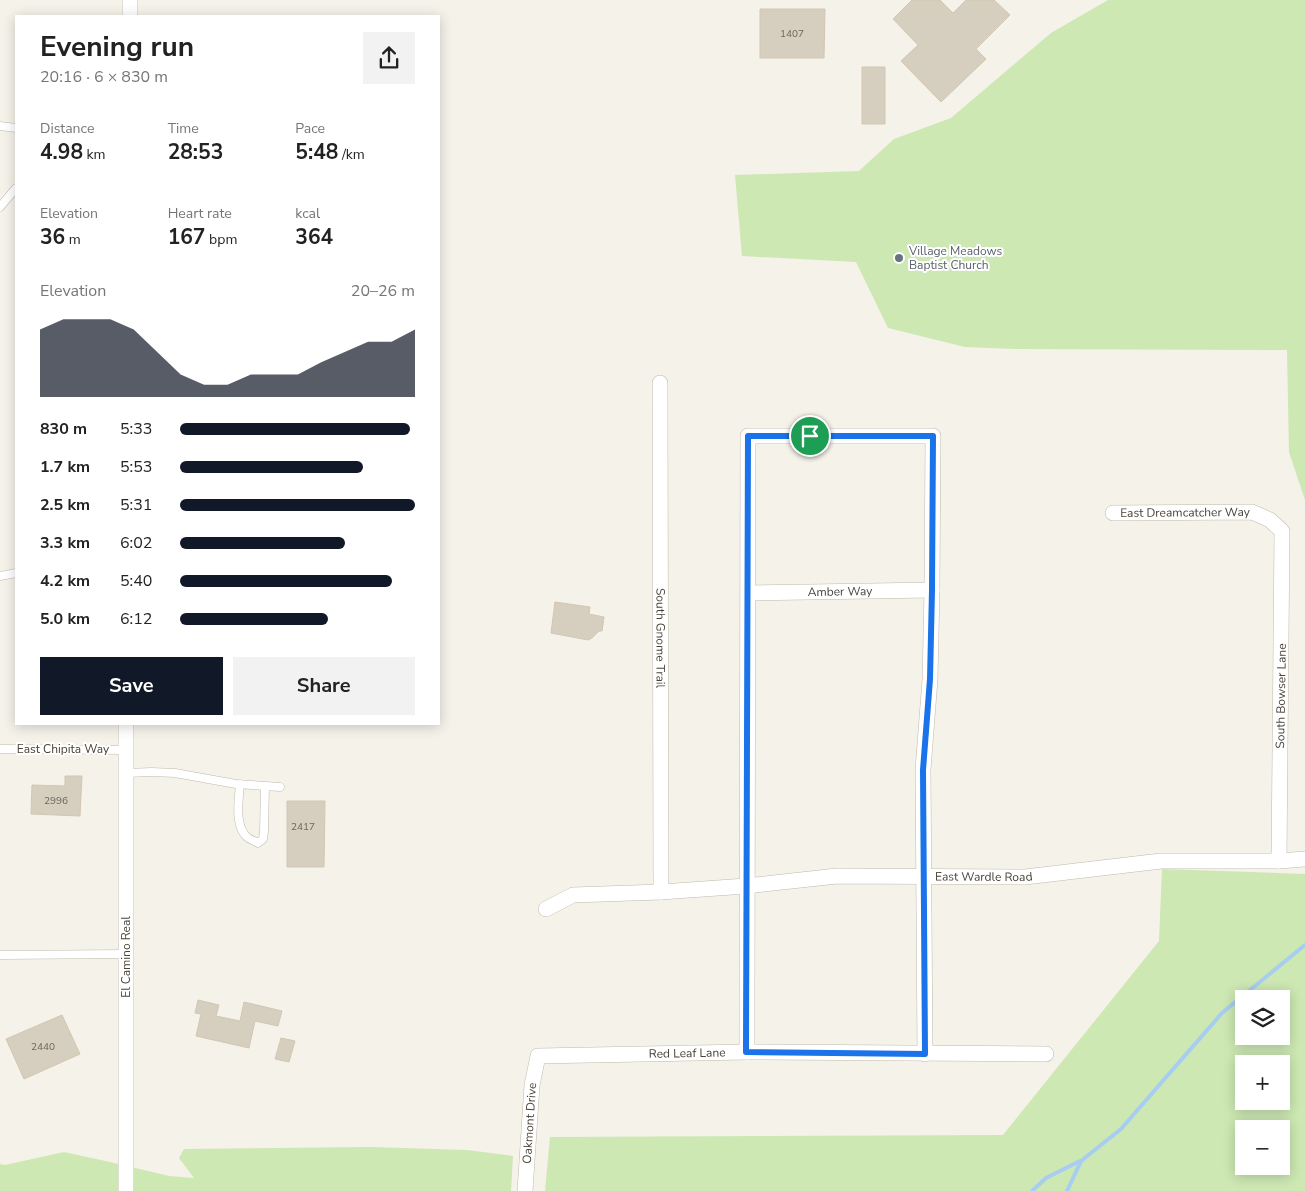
<!DOCTYPE html>
<html lang="en">
<head>
<meta charset="utf-8">
<style>
  :root { --surface:#fff; --page:#f2f2f2; --text:#222; --muted:#767676; --accent:#111827 }
  body { margin:0; font-family:"Nunito Sans",sans-serif; background:var(--page); color:var(--text); height:100vh; display:flex; flex-direction:column; font-size:19px; white-space:nowrap }
  * { box-sizing:border-box; margin:0 }
  p { font-size:16px; color:var(--muted) }
  .icon { flex:none; width:28px; height:28px; fill:none; stroke:currentColor; stroke-width:2; stroke-linecap:round; stroke-linejoin:round }
  .map { position:relative; flex:1; overflow:hidden }
  .side { position:absolute; left:15px; top:15px; width:425px; height:710px; display:flex; flex-direction:column; background:var(--surface); border-radius:0px; box-shadow:0 2px 12px #0003 }
  .side>* { flex:none }
  .controls { position:absolute; left:1235px; top:990px; display:grid; gap:10px }
  .controls a { display:grid; place-items:center; width:55px; height:55px; border-radius:0px; background:var(--surface); box-shadow:0 2px 12px #0003; font-size:25px }
  .pin { position:absolute; display:grid; place-items:center; width:42px; height:42px; color:#fff; margin:-21px; border:2px solid #fff; border-radius:50%; box-shadow:0 1px 5px #0007 }
  .round { display:grid; place-items:center; flex:none; width:52px; height:52px; border-radius:0px; background:var(--page) }
  .head { display:flex; align-items:center; justify-content:space-between; height:85px; padding:0 25px }
  h1 { font-size:28px; font-weight:700; line-height:38px }
  .figures { display:grid; grid-template-columns:repeat(3,1fr); gap:8px; height:85px; padding:5px 25px }
  .figures div { display:grid; align-content:center }
  .figures b { font-size:21px; font-weight:700 }
  .figures small { font-size:14px; font-weight:400 }
  .figures p { font-size:14px }
  .chart { height:140px; padding:10px 25px }
  .chart p { display:flex; justify-content:space-between }
  .chart svg { width:100%; height:90px; margin-top:5px; fill:var(--accent); opacity:.7 }
  .button { display:flex; gap:10px; margin-top:auto; padding:10px 25px }
  .button a { flex:1; height:58px; border-radius:0px; background:var(--accent); color:#fff; font-size:20px; font-weight:700; line-height:58px; text-align:center }
  .button a+a { background:var(--page); color:var(--text) }
  ul { padding:0 25px; list-style:none; font-size:16px }
  li { display:grid; grid-template-columns:80px 60px 1fr; align-items:center; height:38px }
  li i { height:12px; border-radius:6px; background:var(--accent) }
  .map>svg:first-child { display:block }
  .grass { fill:#cde8b3; fill-rule:evenodd }
  .lines { fill:none; stroke-linecap:round; stroke-linejoin:round }
  .stream { stroke:#a7cdf0; stroke-width:4 }
  .building { fill:#d6cebf; stroke:#d1c7b2 }
  .service-casing { stroke:#c0baac; stroke-width:9 }
  .minor-casing { stroke:#c0baac; stroke-width:16 }
  .service { stroke:#fff; stroke-width:8 }
  .minor { stroke:#fff; stroke-width:15 }
  .route-casing { stroke:#fff; stroke-width:10 }
  .route { stroke:#1a73e8; stroke-width:6 }
  .worship-dot { fill:#6b7280; stroke:#fff; stroke-width:2 }
  .labels { text-anchor:middle; stroke-width:4; stroke-linejoin:round; paint-order:stroke }
  .number-label { font-size:10px; fill:#6c665a }
  .worship-label { font-size:12px; fill:#5b616d; stroke:#fff; text-anchor:start }
  .street-label { font-size:12px; fill:#484338; stroke:#fff }
</style>
</head>
<body>
<div class="map">
<svg width="1305" height="1191" viewBox="0 0 1305 1191">
  <rect width="100%" height="100%" fill="#f4f2e9"/>
  <!-- grass -->
  <path class="grass" d="M1108,0h197v500l-16,-48 -2,-102 -271,-1 -51,-2 -77,-19 -32,-66 -114,-6 -7,-81 124,-4 35,-32 57,-21 100,-85z
    M1162,869l143,5v317h-760l5,-54 453,-2 156,-194zM1244,999h37v37h-37zM1244,1064h37v37h-37zM1244,1129h37v37h-37z
    M370,1147l97,3 46,6 -2,35h-511v-27l5,1 59,-13 46,10 59,14 25,2 -15,-20 5,-9z"/>
  <g class="lines">
    <!-- stream -->
    <path class="stream" d="M1032,1191l14,-13 34,-17
      M1067,1191l14,-30 40,-32 101,-116 83,-68"/>
  </g>
  <!-- building -->
  <path class="building" d="M912,0h28l13,13 13,-13h28l16,15 -34,34 10,10 -45,43 -40,-41 17,-16 -25,-26z
    M760,9h65l-1,49h-64z
    M862,67h23v57h-23z
    M555,602l35,5 -1,7 15,3 -2,14h-3l-7,7 -4,2 -37,-7z
    M65,776h17l-2,40 -49,-2 1,-29 33,1z
    M287,801h38l-1,66h-37z
    M198,1000l21,5 -3,11 24,5 4,-19 38,9 -4,15 -23,-5 -6,27 -53,-12 5,-22 -6,-1z
    M62,1015l18,39 -56,25 -18,-40z
    M281,1038l14,3 -6,21 -14,-3z"/>
  <g class="lines">
    <defs>
      <path id="service" d="M0,126l16,2
        M0,207l16,-19
        M0,576l16,-3
        M0,749l126,1
        M126,773l26,-1 23,1 61,11 44,3
        M240,784c-1,15 -6,42 7,53 3,3 8,4 11,6l5,-4 1,-8 1,-45
        M0,955l126,-1"/>
      <g id="minor">
        <path d="M130,16v-16"/>
        <path id="s1" d="M660,383l1,509"/>
        <path id="s2" d="M1113,513l139,-1 18,8 12,11 -3,330"/>
        <path id="s3" d="M749,593l183,-3"/>
        <path id="s4" d="M546,909l27,-14 88,-3 85,-6 91,-10 188,1 136,-16h118l26,-2"/>
        <path d="M747,1052c-1,-205 2,-410 1,-616h185l-1,154 -2,89 -7,91 2,284"/>
        <path d="M126,1191v-467"/>
        <path id="s5" d="M525,1191l7,-106 6,-29 209,-4 299,2"/>
      </g>
    </defs>
    <!-- service casing -->
    <use href="#service" class="service-casing"/>
    <!-- minor casing -->
    <use href="#minor" class="minor-casing"/>
    <!-- service -->
    <use href="#service" class="service"/>
    <!-- minor -->
    <use href="#minor" class="minor"/>
  </g>
  <g class="lines">
    <defs>
      <path id="route" d="M748,436h185l-1,154 -2,89 -7,91 2,284 -179,-2c0,-205 3,-410 2,-616z"/>
    </defs>
    <!-- route casing -->
    <use href="#route" class="route-casing"/>
    <!-- route -->
    <use href="#route" class="route"/>
  </g>
  <!-- markers -->
  <circle class="worship-dot" cx="899" cy="258" r="5"/>
  <g class="labels">
    <!-- number labels -->
    <g class="number-label">
      <text x="792" y="37">1407</text>
      <text x="56" y="804">2996</text>
      <text x="303" y="830">2417</text>
      <text x="43" y="1050">2440</text>
    </g>
    <!-- worship labels -->
    <g class="worship-label">
      <text x="909" y="255">Village Meadows<tspan x="909" dy="14">Baptist Church</tspan></text>
    </g>
    <!-- street labels -->
    <g class="street-label">
      <text dy="4" stroke="none"><textPath href="#s2" startOffset="72">East Dreamcatcher Way</textPath></text>
      <text dy="4" stroke="none"><textPath href="#s3" startOffset="91">Amber Way</textPath></text>
      <text dy="4" stroke="none"><textPath href="#s1" startOffset="255">South Gnome Trail</textPath></text>
      <text transform="translate(1281 696) rotate(-89)" y="4">South Bowser Lane</text>
      <text x="63" y="753">East Chipita Way</text>
      <text dy="4" stroke="none"><textPath href="#s4" startOffset="442">East Wardle Road</textPath></text>
      <text transform="translate(126 957) rotate(-90)" y="4">El Camino Real</text>
      <text dy="4" stroke="none"><textPath href="#s5" startOffset="285">Red Leaf Lane</textPath></text>
      <text dy="4" stroke="none"><textPath href="#s5" startOffset="68">Oakmont Drive</textPath></text>
    </g>
  </g>
</svg>
<div class="controls">
<a><svg class="icon" aria-label="layers" viewBox="0 0 24 24"><path d="M12 4l9 5-9 5-9-5zM3 14l9 5 9-5"/></svg></a>
<a>+</a>
<a>−</a>
</div>
<div class="pin" style="left:810px;top:436px;background:#1e9e55"><svg class="icon" aria-label="arrive" viewBox="0 0 24 24"><path d="M6 21V4h12l-3 4 3 4H6"/></svg></div>
<section class="side">
<div class="head"><div><h1>Evening run</h1><p>20:16 · 6 × 830 m</p></div><a class="round"><svg class="icon" aria-label="share" viewBox="0 0 24 24"><path d="M12 15V3M7 8l5-5 5 5M5 13v7h14v-7"/></svg></a></div>
<div class="figures">
<div><p>Distance</p><b>4.98<small> km</small></b></div>
<div><p>Time</p><b>28:53</b></div>
<div><p>Pace</p><b>5:48<small> /km</small></b></div>
</div>
<div class="figures">
<div><p>Elevation</p><b>36<small> m</small></b></div>
<div><p>Heart rate</p><b>167<small> bpm</small></b></div>
<div><p>kcal</p><b>364</b></div>
</div>
<div class="chart"><p><span>Elevation</span>20–26 m</p>
<svg viewBox="0 0 160 44" preserveAspectRatio="none"><path d="M0 44V11L10 6L20 6L30 6L40 11L50 22L60 33L70 38L80 38L90 33L100 33L110 33L120 27L130 22L140 17L150 17L160 11V44z"/></svg>
</div>
<ul>
<li><b>830 m</b>5:33<i style="width:98%"></i></li>
<li><b>1.7 km</b>5:53<i style="width:78%"></i></li>
<li><b>2.5 km</b>5:31<i style="width:100%"></i></li>
<li><b>3.3 km</b>6:02<i style="width:70%"></i></li>
<li><b>4.2 km</b>5:40<i style="width:90%"></i></li>
<li><b>5.0 km</b>6:12<i style="width:63%"></i></li>
</ul>
<div class="button"><a>Save</a><a>Share</a></div>
</section>
</div>
</body>
</html>
